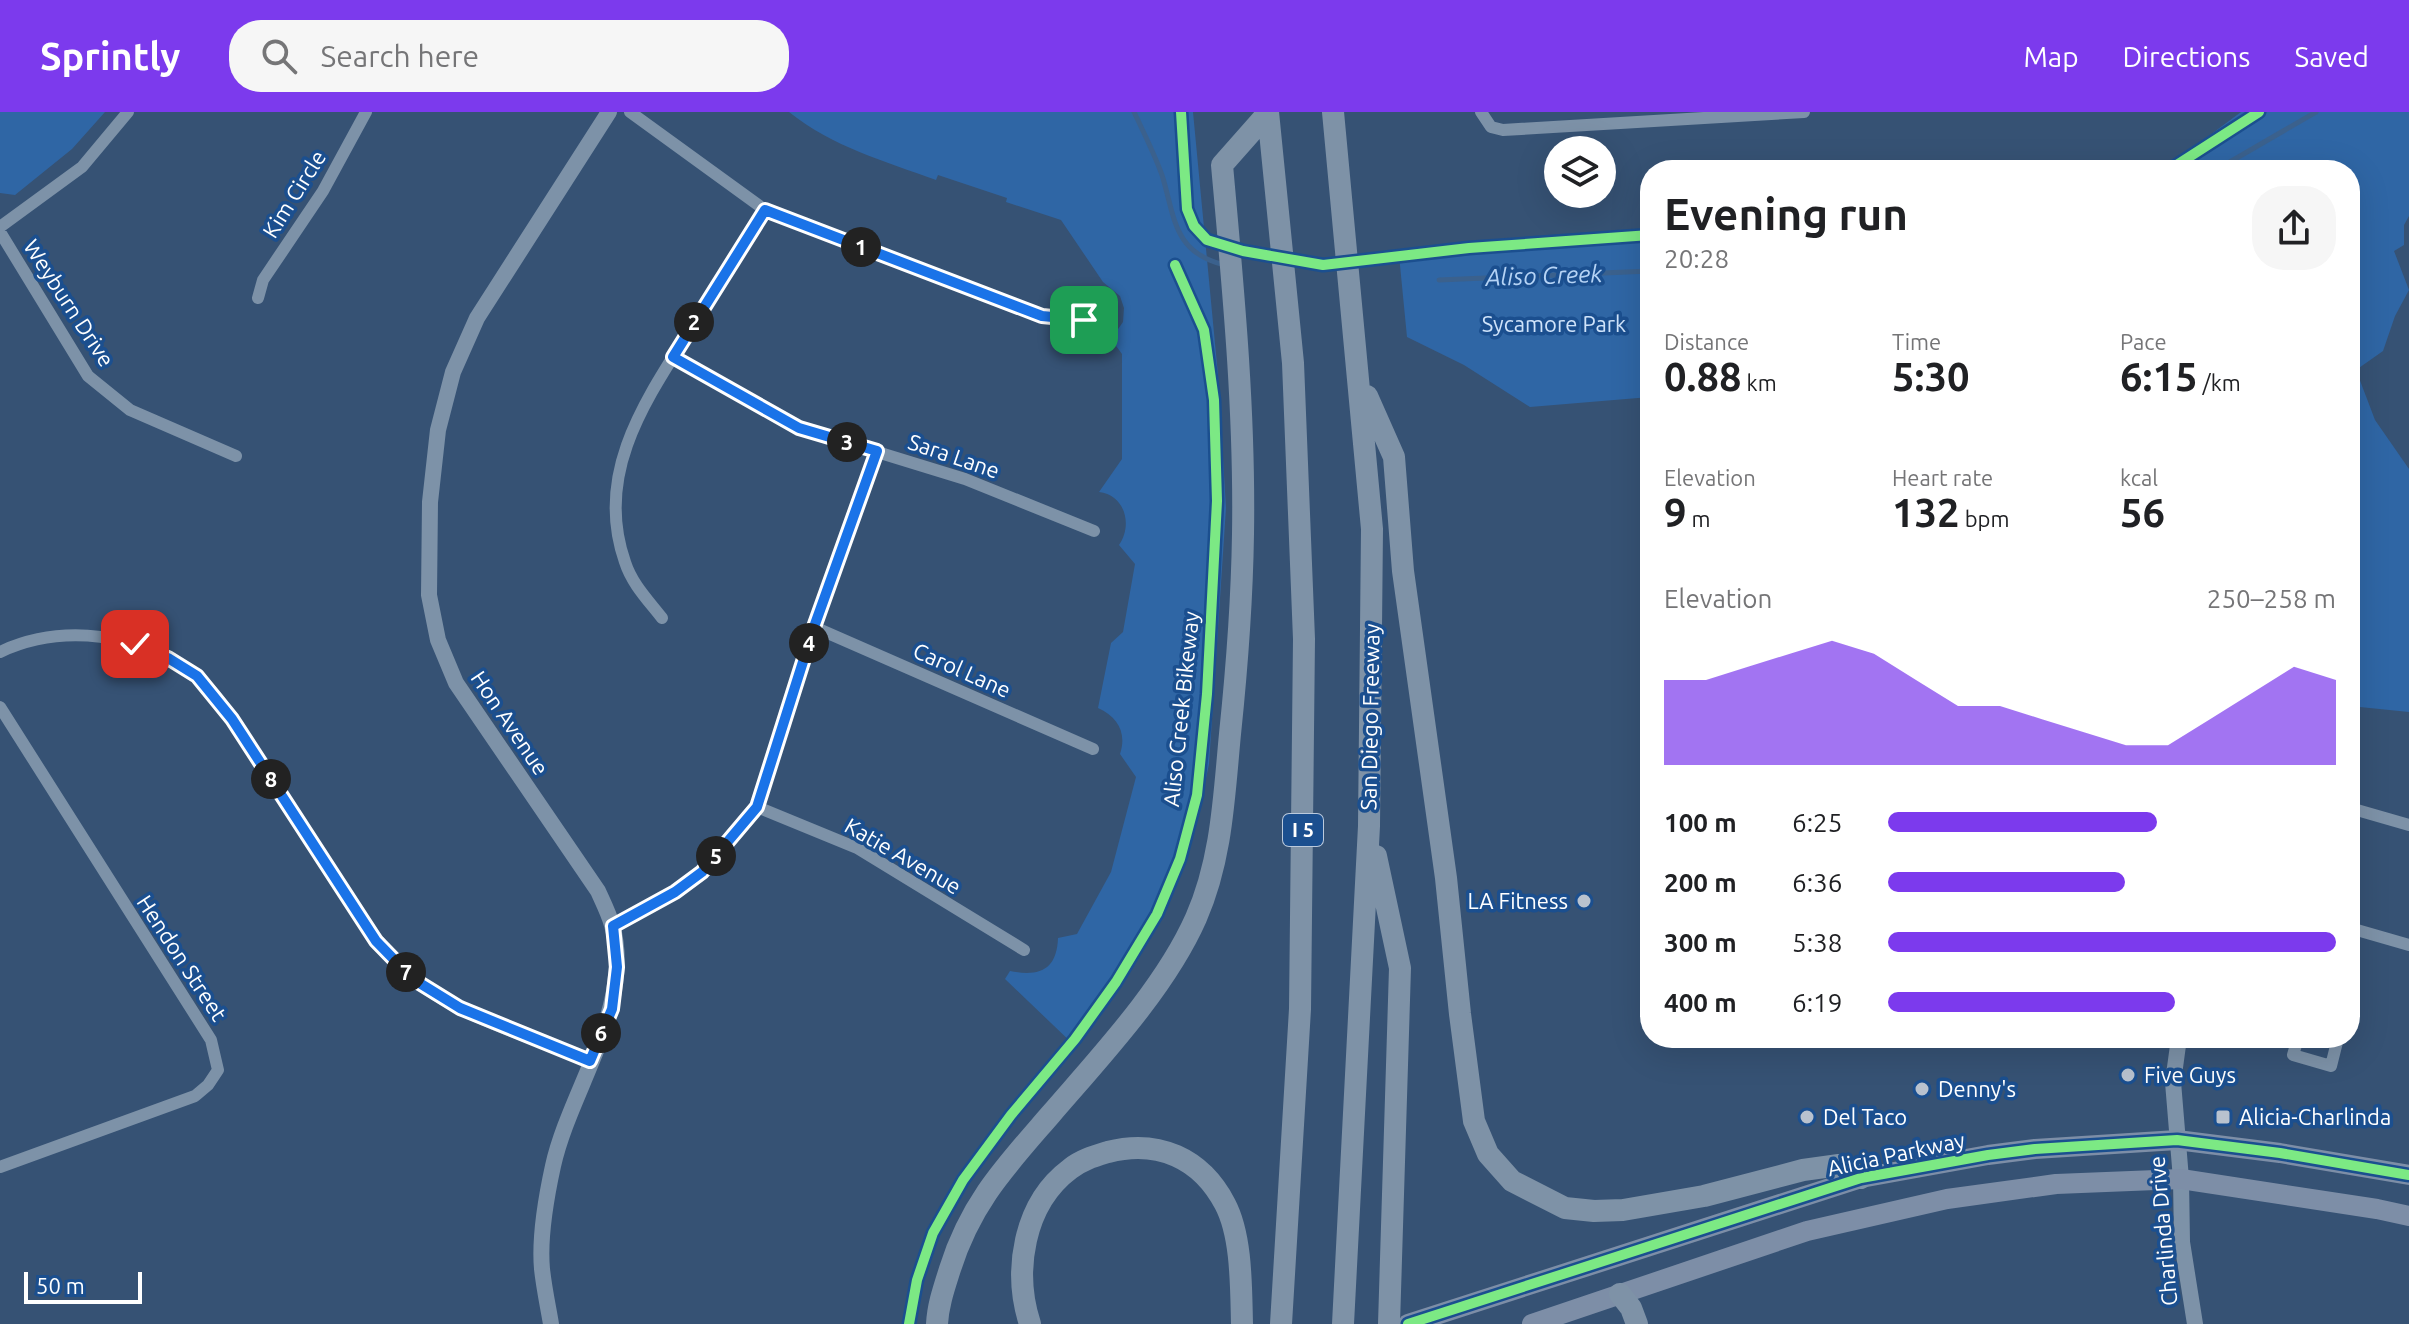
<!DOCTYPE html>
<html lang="en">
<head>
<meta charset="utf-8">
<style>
  :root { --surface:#fff; --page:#f6f6f6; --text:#202124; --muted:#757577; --accent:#7c3aed }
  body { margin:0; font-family:Ubuntu,sans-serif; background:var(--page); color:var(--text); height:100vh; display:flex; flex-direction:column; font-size:30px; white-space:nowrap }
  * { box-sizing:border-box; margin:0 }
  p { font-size:26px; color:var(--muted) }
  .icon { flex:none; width:44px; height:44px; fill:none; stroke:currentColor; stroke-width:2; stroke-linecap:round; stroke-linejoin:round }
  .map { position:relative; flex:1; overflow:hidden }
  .drawer { position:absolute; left:1640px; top:48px; width:720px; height:888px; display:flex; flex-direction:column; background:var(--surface); border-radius:32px; box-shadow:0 8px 32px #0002 }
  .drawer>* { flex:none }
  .controls { position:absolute; left:1544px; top:24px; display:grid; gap:16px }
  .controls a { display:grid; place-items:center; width:72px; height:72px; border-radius:50%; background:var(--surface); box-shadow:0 8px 32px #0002; font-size:40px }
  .scale { position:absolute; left:24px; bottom:20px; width:118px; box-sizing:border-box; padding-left:8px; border:4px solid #fff; border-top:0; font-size:22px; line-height:28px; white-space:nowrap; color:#fff; -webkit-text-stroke:6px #1b4f8f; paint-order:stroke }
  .pin { position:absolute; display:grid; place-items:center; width:68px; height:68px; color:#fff; margin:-34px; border-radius:16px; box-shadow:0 4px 12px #0006 }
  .km { position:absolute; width:40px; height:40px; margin:-20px; border-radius:50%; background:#222; color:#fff; font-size:22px; line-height:40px; text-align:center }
  .round { display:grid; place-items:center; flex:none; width:84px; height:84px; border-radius:32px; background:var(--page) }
  .summary { display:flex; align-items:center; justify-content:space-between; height:136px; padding:0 24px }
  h1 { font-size:44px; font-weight:600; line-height:60px }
  .metrics { display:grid; grid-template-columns:repeat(3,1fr); gap:12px; height:136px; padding:8px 24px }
  .metrics div { display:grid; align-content:center }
  .metrics b { font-size:40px; font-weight:600 }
  .metrics small { font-size:22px; font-weight:400 }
  .metrics p { font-size:22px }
  .chart { height:224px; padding:16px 24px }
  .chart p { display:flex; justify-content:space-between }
  .chart svg { width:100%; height:144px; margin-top:8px; fill:var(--accent); opacity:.7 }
  ul { padding:0 24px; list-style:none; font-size:26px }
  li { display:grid; grid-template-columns:128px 96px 1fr; align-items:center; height:60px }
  li i { height:20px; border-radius:10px; background:var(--accent) }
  header { display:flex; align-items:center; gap:48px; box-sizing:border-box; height:112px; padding:0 40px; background:var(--accent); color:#fff }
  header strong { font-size:38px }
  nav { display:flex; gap:44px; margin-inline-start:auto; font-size:28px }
  .search { width:560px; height:72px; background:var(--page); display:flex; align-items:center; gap:20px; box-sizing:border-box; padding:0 28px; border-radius:32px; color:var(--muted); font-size:30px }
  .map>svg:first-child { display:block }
  .green { fill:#2f66a5 }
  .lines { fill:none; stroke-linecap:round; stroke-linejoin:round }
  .stream { stroke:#3b618d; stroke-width:5 }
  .minor { stroke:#7d92a8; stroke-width:12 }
  .tertiary { stroke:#7d92a8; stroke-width:16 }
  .primary { stroke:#7d8ea7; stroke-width:20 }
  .motorway { stroke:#7e92a7; stroke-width:22 }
  .cycleway-casing { stroke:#1b4f8f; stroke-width:15 }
  .cycleway { stroke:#7ce984; stroke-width:10 }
  .route-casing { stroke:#fff; stroke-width:16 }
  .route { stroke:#1a73e8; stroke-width:10 }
  .poi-dot { fill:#b9c2ce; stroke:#1b4f8f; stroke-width:3 }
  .labels { text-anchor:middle; stroke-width:7; stroke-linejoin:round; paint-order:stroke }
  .shield { fill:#1b4f8f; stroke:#bbcadd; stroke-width:2 }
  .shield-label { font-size:20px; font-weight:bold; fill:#fff }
  .street-label { font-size:22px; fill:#fff; stroke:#1b4f8f }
  .park-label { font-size:22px; fill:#cfe3fa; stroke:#1b4f8f }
  .poi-label { font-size:22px; fill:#fff; stroke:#1b4f8f; text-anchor:start }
  .water-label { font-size:24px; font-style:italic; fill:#b5d3f5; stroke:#1b4f8f }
</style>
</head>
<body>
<header>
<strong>Sprintly</strong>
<div class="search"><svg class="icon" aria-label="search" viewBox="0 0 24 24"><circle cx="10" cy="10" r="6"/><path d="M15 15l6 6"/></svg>Search here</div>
<nav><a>Map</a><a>Directions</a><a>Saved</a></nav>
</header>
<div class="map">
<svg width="2409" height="1212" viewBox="0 0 2409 1212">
  <rect width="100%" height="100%" fill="#365274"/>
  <!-- green -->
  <path class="green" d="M0,0h105l-33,37 -57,46 -15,-2z
    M789,0h404l25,263 8,133 -17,256 -14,66 -22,63 -62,106 -36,47 -70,-67 5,-8c29,6 47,-1 48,-33l19,-4 34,-62 25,-95 -16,-23c7,-21 -2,-37 -22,-46l13,-65 12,-11 12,-68 -16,-19c14,-20 6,-50 -20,-53l23,-33v-105l-11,-15 12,-17 1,-14 -4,-12 -17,-14 -42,-62 -55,-18 1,-4 -69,-23 -2,5c-52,-19 -103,-33 -147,-68z
    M2241,0h168v104l-5,9v20l-10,6 15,39 -14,26 -12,35 -27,19 19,50 34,49v243l-59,-6v-536h-187z
    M1650,125v160l-120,10 -66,-42 -57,-28 -8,-82z"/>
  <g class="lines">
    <!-- stream -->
    <path class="stream" d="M1134,0c10,21 20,41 28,63 13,42 11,78 63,90
      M2216,58l100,-58
      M1439,168l211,-9"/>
    <!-- minor -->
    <path class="minor" d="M630,0l135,98 277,106 42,4
      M1481,0l10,15 12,3 301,-18
      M0,115l82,-60 46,-55
      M0,120l88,144 42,34 106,46
      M258,186l5,-18 60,-89 43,-79
      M673,245l126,71 166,51 129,52
      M662,506c-14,-18 -30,-34 -37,-56 -31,-88 20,-161 65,-232 25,-40 50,-80 75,-120
      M814,515l279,122
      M0,540c62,-29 140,-19 195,23 24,18 45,56 62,82 24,38 48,75 73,112 24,38 47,75 80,107 37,36 130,65 180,85
      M0,595l211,333 7,30 -10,15 -13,11 -195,71
      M757,695l100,41 167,102
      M2350,696l59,17
      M613,814l62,-34 27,-20 55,-65 57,-180 63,-176
      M2350,816l59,17
      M2298,926l-5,17 38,11 7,-28"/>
    <!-- tertiary -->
    <path class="tertiary" d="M2179,926l-6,44 8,97 1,63 13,82
      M551,1212c-3,-18 -7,-36 -9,-55 -3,-33 4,-71 11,-103 17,-77 82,-160 59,-241 -3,-11 -9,-23 -14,-34l-142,-208 -18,-43 -9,-45 1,-93 8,-72 15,-58 24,-54 132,-206"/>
    <!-- primary -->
    <path class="primary" d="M1408,1212l453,-146 127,-23 47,-6 142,-9 103,13 129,22
      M1532,1212l275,-93 140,-32 109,-15 125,-5 196,30 32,7"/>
    <!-- motorway -->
    <path class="motorway" d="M1268,0l25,251 11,276 -4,370 -19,315
      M1333,0l39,417 -3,297 -26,498
      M1367,284l27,61 9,114 43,307 14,136 14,107 14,33 24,27 53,27 29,3 29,-1 81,-14 99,-26 36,-5 22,13
      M1376,744l24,112 -11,356
      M1620,1182l11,14 6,16
      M937,1212c1,-19 7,-36 13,-55 21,-67 56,-103 101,-155 50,-58 114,-126 145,-196 26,-59 28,-122 34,-184 7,-67 12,-133 13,-200 2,-123 -10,-247 -21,-369l46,-52
      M1030,1212c-17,-52 -7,-120 40,-155 11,-9 25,-13 38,-17 50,-13 93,6 117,52 17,32 16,84 17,120"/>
    <defs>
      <path id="cycleway" d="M1181,0l6,97 7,17 13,14 36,11 80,14 146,-17 181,-13
        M2169,58l90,-58
        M909,1212l8,-44 16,-47 30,-53 48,-65 64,-76 41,-57 41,-68 23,-55 17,-64 10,-101 10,-193 -3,-101 -10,-70 -29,-65
        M1408,1212l453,-146 127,-23 47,-6 142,-9 103,13 129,22"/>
    </defs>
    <!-- cycleway casing -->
    <use href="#cycleway" class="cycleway-casing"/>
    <!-- cycleway -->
    <use href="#cycleway" class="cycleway"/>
  </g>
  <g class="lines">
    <defs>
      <path id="route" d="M135,532l33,14 29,18 35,43 144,222 37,38 47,29 130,53 22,-52 5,-42 -4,-41 62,-34 27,-20 55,-65 57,-180 63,-176 -78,-23 -126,-71 92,-147 277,106 42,4"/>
    </defs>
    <!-- route casing -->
    <use href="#route" class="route-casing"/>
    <!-- route -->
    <use href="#route" class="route"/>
  </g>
  <!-- markers -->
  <g class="poi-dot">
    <circle cx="1584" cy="789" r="8"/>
    <circle cx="2128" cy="963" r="8"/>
    <circle cx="1922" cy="977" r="8"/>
    <circle cx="1807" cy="1005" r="8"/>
    <rect x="2215" y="997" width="16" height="16" rx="4"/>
  </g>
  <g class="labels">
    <!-- shield labels -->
    <rect class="shield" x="1283" y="702" width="40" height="32" rx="6"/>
    <g class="shield-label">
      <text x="1303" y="725">I 5</text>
    </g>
    <!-- street labels -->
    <g class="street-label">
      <text transform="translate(294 82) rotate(-58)" y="8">Kim Circle</text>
      <text transform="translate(69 191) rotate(57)" y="8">Weyburn Drive</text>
      <text transform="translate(954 344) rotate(19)" y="8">Sara Lane</text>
      <text transform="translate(962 558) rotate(24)" y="8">Carol Lane</text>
      <text transform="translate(1181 597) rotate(-84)" y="8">Aliso Creek Bikeway</text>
      <text transform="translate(1370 605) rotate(-89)" y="8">San Diego Freeway</text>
      <text transform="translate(510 611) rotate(56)" y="8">Hon Avenue</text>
      <text transform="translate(903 744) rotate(30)" y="8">Katie Avenue</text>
      <text transform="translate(182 846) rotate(57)" y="8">Hendon Street</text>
      <text transform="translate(1896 1042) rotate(-12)" y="8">Alicia Parkway</text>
      <text transform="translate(2163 1119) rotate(-95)" y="8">Charlinda Drive</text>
    </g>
    <!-- park labels -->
    <g class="park-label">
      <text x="1554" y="220">Sycamore Park</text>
    </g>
    <!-- poi labels -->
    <g class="poi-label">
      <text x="1568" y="797" text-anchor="end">LA Fitness</text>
      <text x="2144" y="971">Five Guys</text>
      <text x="1938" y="985">Denny's</text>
      <text x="1823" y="1013">Del Taco</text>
      <text x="2239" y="1013">Alicia-Charlinda</text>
    </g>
    <!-- water labels -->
    <g class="water-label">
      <text transform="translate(1544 164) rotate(-2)" y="8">Aliso Creek</text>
    </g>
  </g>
</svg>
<div class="controls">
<a><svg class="icon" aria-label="layers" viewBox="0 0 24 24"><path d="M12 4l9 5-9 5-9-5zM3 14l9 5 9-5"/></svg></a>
</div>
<div class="scale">50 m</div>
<div class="pin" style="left:1084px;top:208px;background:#1e9e55"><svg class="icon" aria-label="arrive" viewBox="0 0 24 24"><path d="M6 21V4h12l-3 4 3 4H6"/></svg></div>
<div class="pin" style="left:135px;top:532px;background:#d93025"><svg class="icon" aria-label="check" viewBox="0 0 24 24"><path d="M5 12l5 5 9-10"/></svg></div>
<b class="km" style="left:861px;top:135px">1</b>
<b class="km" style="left:694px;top:210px">2</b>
<b class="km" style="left:847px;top:330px">3</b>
<b class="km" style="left:809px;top:531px">4</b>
<b class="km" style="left:716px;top:744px">5</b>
<b class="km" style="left:601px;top:921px">6</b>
<b class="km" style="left:406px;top:860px">7</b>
<b class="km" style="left:271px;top:667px">8</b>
<section class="drawer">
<div class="summary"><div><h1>Evening run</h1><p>20:28</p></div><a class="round"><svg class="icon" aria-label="share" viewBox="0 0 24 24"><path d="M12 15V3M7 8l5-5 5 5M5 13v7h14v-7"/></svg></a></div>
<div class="metrics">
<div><p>Distance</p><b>0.88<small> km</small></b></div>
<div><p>Time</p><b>5:30</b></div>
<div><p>Pace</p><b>6:15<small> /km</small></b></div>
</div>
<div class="metrics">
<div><p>Elevation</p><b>9<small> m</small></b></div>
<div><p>Heart rate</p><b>132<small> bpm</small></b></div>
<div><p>kcal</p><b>56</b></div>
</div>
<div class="chart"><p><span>Elevation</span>250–258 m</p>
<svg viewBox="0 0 160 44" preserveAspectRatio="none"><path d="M0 44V18L10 18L20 14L30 10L40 6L50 10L60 18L70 26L80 26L90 30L100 34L110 38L120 38L130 30L140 22L150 14L160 18V44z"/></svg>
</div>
<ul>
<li><b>100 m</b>6:25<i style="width:60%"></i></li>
<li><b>200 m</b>6:36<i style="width:53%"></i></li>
<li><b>300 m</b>5:38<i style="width:100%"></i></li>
<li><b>400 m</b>6:19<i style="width:64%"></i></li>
</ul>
</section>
</div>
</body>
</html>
